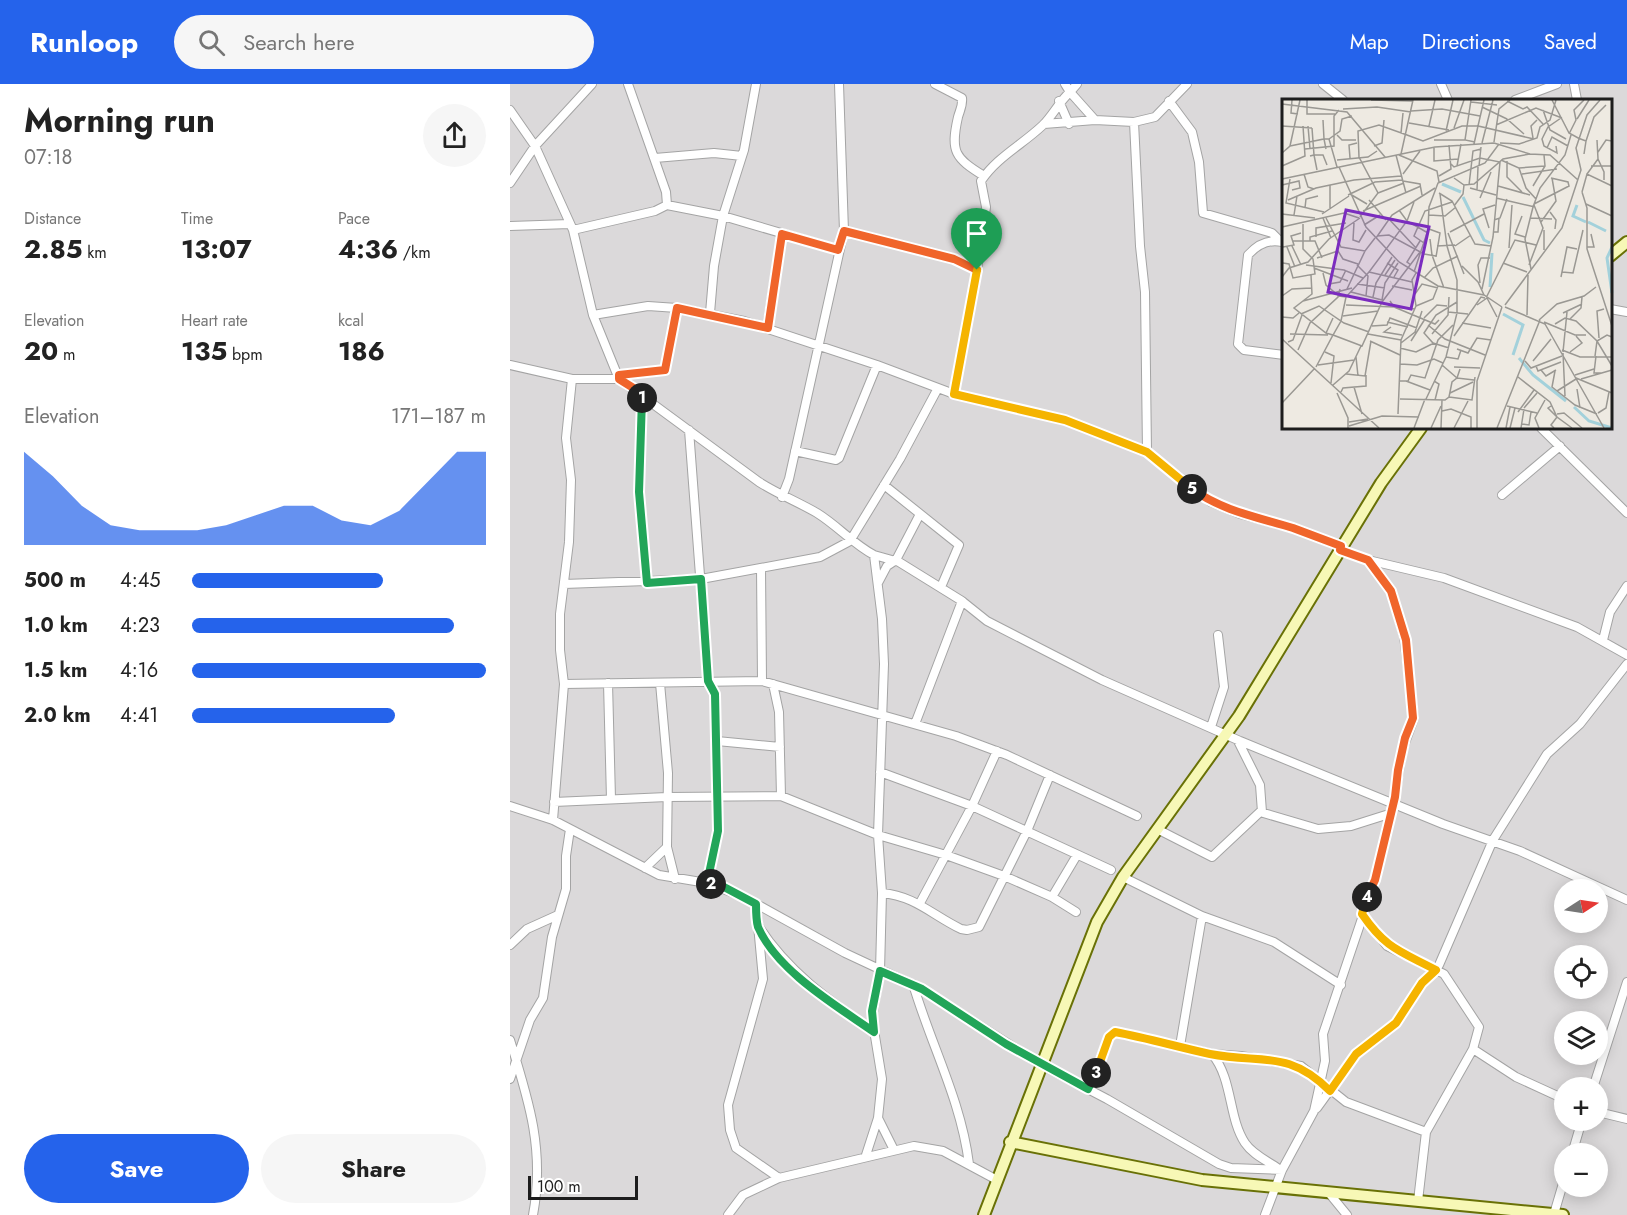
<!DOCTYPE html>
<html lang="en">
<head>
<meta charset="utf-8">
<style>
  :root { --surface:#fff; --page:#f6f6f6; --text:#222; --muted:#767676; --accent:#2563eb }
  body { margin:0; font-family:Jost,sans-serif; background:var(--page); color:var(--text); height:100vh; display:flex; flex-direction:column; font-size:22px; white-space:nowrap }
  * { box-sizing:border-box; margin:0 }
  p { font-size:20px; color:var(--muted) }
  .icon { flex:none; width:33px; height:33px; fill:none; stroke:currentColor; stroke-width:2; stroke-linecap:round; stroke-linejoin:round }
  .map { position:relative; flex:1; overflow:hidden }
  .drawer { display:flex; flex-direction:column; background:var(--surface); width:510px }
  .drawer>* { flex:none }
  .needle { width:39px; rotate:78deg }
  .buttons { position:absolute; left:1044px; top:795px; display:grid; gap:12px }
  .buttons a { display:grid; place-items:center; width:54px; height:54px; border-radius:50%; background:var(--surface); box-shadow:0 3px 15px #0003; font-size:30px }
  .scale { position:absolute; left:18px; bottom:15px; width:110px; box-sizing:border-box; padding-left:6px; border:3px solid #1d1d1d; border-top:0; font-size:16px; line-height:21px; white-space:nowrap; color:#1d1d1d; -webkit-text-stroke:4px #fff; paint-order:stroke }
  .pin { position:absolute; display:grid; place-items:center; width:51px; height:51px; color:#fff; margin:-62px -26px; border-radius:50% 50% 50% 0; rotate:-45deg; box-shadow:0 0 6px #0007 }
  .pin .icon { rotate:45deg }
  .km { position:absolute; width:30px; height:30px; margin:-15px; border-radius:50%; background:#222; color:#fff; font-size:16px; line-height:30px; text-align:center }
  .round { display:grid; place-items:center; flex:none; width:63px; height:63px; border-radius:32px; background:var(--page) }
  .headline { display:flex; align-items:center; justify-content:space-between; height:102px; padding:0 24px }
  h1 { font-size:33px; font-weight:700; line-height:45px }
  .metrics { display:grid; grid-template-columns:repeat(3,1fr); gap:9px; height:102px; padding:6px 24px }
  .metrics div { display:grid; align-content:center }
  .metrics b { font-size:26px; font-weight:700 }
  .metrics small { font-size:16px; font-weight:400 }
  .metrics p { font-size:16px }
  .chart { height:168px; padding:12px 24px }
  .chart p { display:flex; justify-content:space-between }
  .chart svg { width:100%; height:108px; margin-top:6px; fill:var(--accent); opacity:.7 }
  .primary-button { display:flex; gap:12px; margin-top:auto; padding:12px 24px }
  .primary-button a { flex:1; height:69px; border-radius:36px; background:var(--accent); color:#fff; font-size:24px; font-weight:700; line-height:69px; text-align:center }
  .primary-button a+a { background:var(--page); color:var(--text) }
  ul { padding:0 24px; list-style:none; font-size:20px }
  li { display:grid; grid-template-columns:96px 72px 1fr; align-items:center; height:45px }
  li i { height:15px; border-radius:8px; background:var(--accent) }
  header { display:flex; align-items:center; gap:36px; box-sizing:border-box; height:84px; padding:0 30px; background:var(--accent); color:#fff }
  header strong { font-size:28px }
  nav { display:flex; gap:33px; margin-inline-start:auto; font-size:21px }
  .search { width:420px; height:54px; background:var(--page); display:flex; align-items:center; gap:15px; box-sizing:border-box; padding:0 21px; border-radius:33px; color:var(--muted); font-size:22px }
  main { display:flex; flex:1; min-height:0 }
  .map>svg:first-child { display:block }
  .residential { fill:#dbd9da; fill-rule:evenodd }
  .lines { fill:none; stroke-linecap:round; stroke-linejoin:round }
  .street-casing { stroke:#a4a4a4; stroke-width:10 }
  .secondary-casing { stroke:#697106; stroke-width:14 }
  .street { stroke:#fff; stroke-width:8 }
  .secondary { stroke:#f7f8b6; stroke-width:10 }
  .split-1-casing { stroke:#fff; stroke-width:12 }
  .split-2-casing { stroke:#fff; stroke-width:12 }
  .split-3-casing { stroke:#fff; stroke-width:12 }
  .split-4-casing { stroke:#fff; stroke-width:12 }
  .split-5-casing { stroke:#fff; stroke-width:12 }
  .split-6-casing { stroke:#fff; stroke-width:12 }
  .split-1 { stroke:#f0652b; stroke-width:8 }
  .split-2 { stroke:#22a559; stroke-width:8 }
  .split-3 { stroke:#22a559; stroke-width:8 }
  .split-4 { stroke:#f5b400; stroke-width:8 }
  .split-5 { stroke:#f0652b; stroke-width:8 }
  .split-6 { stroke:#f5b400; stroke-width:8 }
  .inset-river { fill:none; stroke:#a3d1db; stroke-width:3 }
  .inset-road { fill:none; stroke:#9a9893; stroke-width:1.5 }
  .view { fill:#7b2cbf; fill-opacity:0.15; stroke:#7b2cbf; stroke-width:3 }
  .inset-edge { fill:none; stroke:#1d1d1d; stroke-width:3 }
</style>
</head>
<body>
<header>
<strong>Runloop</strong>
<div class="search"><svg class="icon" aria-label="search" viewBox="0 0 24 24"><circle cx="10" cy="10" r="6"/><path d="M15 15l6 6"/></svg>Search here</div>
<nav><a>Map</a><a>Directions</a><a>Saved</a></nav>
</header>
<main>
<section class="drawer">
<div class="headline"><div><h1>Morning run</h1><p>07:18</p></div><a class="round"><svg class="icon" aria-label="share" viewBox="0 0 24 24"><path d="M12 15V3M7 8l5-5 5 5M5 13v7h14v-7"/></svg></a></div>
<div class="metrics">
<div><p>Distance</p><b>2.85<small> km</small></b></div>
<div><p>Time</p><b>13:07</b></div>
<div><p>Pace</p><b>4:36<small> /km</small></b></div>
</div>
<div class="metrics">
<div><p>Elevation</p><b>20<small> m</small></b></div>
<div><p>Heart rate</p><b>135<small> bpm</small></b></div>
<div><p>kcal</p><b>186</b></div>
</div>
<div class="chart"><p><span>Elevation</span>171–187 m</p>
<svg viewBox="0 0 160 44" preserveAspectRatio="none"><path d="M0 44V6L10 16L20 28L30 36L40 38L50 38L60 38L70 36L80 32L90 28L100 28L110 34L120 36L130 30L140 18L150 6L160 6V44z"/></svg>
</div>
<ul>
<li><b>500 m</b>4:45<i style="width:65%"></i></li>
<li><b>1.0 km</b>4:23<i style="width:89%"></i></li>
<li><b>1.5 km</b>4:16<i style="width:100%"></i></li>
<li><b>2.0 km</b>4:41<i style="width:69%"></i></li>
</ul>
<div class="primary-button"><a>Save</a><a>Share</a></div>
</section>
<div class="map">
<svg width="1117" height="1131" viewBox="0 0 1117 1131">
  <rect width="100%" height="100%" fill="#eeeae2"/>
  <!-- residential -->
  <path class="residential" d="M0,0h1117v1131h-1117zM774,16h326v328h-326zM1054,806h34v32h-34zM1054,872h34v32h-34zM1054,938h34v32h-34zM1054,1004h34v32h-34zM1054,1070h34v32h-34z"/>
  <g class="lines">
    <defs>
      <path id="street" d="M118,0l38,108 1,13 56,11 116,34
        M425,0l27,14c1,7 -2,12 -4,19 -8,35 -3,41 26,59
        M567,0l-7,8 25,28
        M677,0l-32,33 -21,5 6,124 5,46 2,160 64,50 29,12 53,14 48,18
        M813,0l20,16
        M931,0l7,16
        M1064,0l3,16
        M1005,16l42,-16
        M549,17l10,23
        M659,17l23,31 7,30 4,51 69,20 8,8
        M0,26l25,36 38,84 20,85 26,64
        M534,40l51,-4 39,2
        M145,74l59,-5 28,3
        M0,99l25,-37 57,-62
        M0,142l60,-2
        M63,146l82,-19 12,-6
        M334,147l110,28 23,11
        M772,158c-13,-3 -25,3 -34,13l-10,89 6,6 40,5
        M1100,225l17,3
        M200,229l4,-47 9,-50 21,-66 12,-66
        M83,231l55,-9 29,2 67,13 133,44 77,29 111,26 82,32
        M257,244l15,-94
        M0,281l62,14h47l140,103c19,12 39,20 58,31 21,13 36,31 57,42
        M109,291l46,-5 12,-62
        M133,310l-4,98 8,91
        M444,310l23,-124 9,-63 -5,-26c16,-24 41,-36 62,-56 10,-10 16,-23 27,-33l-5,-8
        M1031,344l86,85
        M179,346l19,251 7,14 3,137 -11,51
        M285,367l41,9 3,-2 38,-93
        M374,401l75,60 -18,42
        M992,411l58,-49
        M272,413l7,-18 55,-248 -5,-147
        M829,466l29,10 76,18 133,49 50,28
        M251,484l1,113
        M368,499l9,-17 9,-6 24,-46
        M54,500l137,-5 119,-22 30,-16 50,-82 38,-71
        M1093,556l7,-28 17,-26
        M98,599l3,116
        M150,599l8,90 -1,74 8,32
        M54,600l198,-3 194,55 51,19 130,61
        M263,600l6,28 2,84
        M405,640l47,-123
        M701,643l13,-40 -6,-52
        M207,657l63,6
        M728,657l22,44 2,27
        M370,688l92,34 139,64
        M44,718l113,-5 114,-1 97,39 68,20 58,21 48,21 24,15
        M0,722l43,14 106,55 48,8 35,13 103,57 77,36 118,75 67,35 112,65 12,4 51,2
        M43,736l11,-136 -4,-34v-36l9,-72 2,-62 -5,-42 6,-59
        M647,745l55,28 48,-45 58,17 33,-3 38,-12
        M135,784l22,-21
        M613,793l79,39 72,26 67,43
        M372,809c33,3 50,22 79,36l6,1 12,-3 48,-96 23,-56
        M542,813l25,-42
        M410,819l52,-97 25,-55
        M246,820l7,75 -35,126 2,25 6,18 43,30
        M852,830l25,32 57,28 35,53 -6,22
        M249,843c30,46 71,74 115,105
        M0,861l17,-16 31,-14
        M403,900c18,61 48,116 56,180
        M0,956c19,61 35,111 23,175
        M670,962l22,-130
        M702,970c21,25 16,63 33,89 8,12 23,18 34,26
        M0,995l20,-59 13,-22 9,-61 14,-48v-33l4,-27
        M1083,1004l34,-106
        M578,1005l21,-52 6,-5 97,22 29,2 60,10 45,36 80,30
        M807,1024l39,-54 40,-31 26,-40 17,-18 54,-125 54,-86 33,-30 47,-60
        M1088,1028l29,7
        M368,1034l15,30
        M1062,1070l10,-34
        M356,1071l12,-37 4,-39 -10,-61 8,-47 2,-78 -4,-58 6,-171 -2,-45 -8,-64 25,7 63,39 25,20 115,59 138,61 203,83 77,27 107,49
        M819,1109l18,22
        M908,1117l8,-69 47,-83 43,28 48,22
        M1044,1130l10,-34
        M218,1131l15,-20 36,-17 135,-32 29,5 54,29
        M755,1131l17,-45 32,-59 11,-50 -2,-27 52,-154 20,-83 7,-46 12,-33 -10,-82 -13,-45 -23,-31"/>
      <path id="secondary" d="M1100,172l17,-14
        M500,1058l192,38 361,35
        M474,1131l113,-293 26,-45 116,-161 142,-233 40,-55"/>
    </defs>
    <!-- street casing -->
    <use href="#street" class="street-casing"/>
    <!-- secondary casing -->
    <use href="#secondary" class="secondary-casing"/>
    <!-- street -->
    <use href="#street" class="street"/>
    <!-- secondary -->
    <use href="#secondary" class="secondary"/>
  </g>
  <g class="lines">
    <defs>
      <path id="split-1" d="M132,314l1,-4 -24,-15v-4l46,-5 12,-62 91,20 14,-94 56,16 6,-19 110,28 23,11"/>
      <path id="split-2" d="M132,314l-3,94 8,91 54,-4 7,102 7,13 3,137 -11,52 4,1"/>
      <path id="split-3" d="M201,800l13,3 32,17c0,7 0,16 2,23 19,44 79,79 116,105l-2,-21 8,-40 42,18 84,55 82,45 8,-16"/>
      <path id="split-4" d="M586,989l13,-36 6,-5c32,6 63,15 95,22 51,10 78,-5 120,37l26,-37 40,-31 26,-40 14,-13c-36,-19 -50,-21 -74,-56l5,-17"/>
      <path id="split-5" d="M682,405c31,22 65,28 101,39 16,6 32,12 48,18l-1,4 28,10 23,31 15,49 7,78 -8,20 -7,32 -3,27 -20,83 -8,17"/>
      <path id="split-6" d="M467,186l-23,124 111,26 82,32 45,37"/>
    </defs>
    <!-- split-1 casing -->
    <use href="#split-1" class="split-1-casing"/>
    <!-- split-2 casing -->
    <use href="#split-2" class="split-2-casing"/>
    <!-- split-3 casing -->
    <use href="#split-3" class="split-3-casing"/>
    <!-- split-4 casing -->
    <use href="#split-4" class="split-4-casing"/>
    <!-- split-5 casing -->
    <use href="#split-5" class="split-5-casing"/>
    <!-- split-6 casing -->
    <use href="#split-6" class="split-6-casing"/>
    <!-- split-1 -->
    <use href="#split-1" class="split-1"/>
    <!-- split-2 -->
    <use href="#split-2" class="split-2"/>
    <!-- split-3 -->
    <use href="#split-3" class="split-3"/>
    <!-- split-4 -->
    <use href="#split-4" class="split-4"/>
    <!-- split-5 -->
    <use href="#split-5" class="split-5"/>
    <!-- split-6 -->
    <use href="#split-6" class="split-6"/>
  </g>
  <!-- overview -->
  <g transform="translate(772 15)">
    <rect width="330" height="330" fill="#eeeae2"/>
    <path class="inset-river" d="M160,85l19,8M181,98l21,43 6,3M295,106l-4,11 13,6M306,123l18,9M330,148l-5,11 5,35M208,188l2,-34M221,215l20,11 -10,30M237,259l14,17 33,26M292,308l15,14 23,7"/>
    <path class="inset-road" d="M10,1l-1,13 7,1M25,1v14h28M89,1l41,1M189,1l-6,40 10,2M270,1l17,33 11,6M225,2l16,8 4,-2 16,17M189,3l26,3M0,5l65,8 38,45M200,8l25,12M61,10l34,-2 34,5M261,11l7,20 16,9M129,12l31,-2 38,7M225,20l17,15M295,20l12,-19M41,21l1,19h5l8,28M127,24l40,7M214,26l40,-17 26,10M0,27l30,2M26,27l2,23M147,27l6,-26M30,29l2,27h9l4,10M172,29l10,-28M164,32l7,-31M119,34l2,-20M287,35l7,-14 -2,-10 10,-10M55,36l5,5h14M125,36l16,6 39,-15h16l6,-26M251,39l-2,-12 6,-6M296,39l8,3 -2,13M47,40l11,-8 2,-12 10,-3M152,41h31M304,42l8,-24 12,-12M212,43l5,-33 11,-9M200,44l11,-43M218,44l19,1 18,-6 3,-11 10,-7 6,-20M192,45l4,-18 56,13M8,47l34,-7 2,10M92,47l8,-3 2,-23M274,47l1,7 -13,-7 -2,-7 6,-12 13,-9M152,49v13l24,-2M265,49l5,-11 16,9M23,50l29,-3v-30l5,-6M316,53l8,-12 6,1M0,54l8,-7 10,-46M119,55l12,-54M114,56l10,38M117,56l38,16 2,11M28,57l4,-1 3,15M68,59l-1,-13 8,-2M316,60l6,13v8M55,61l31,-3 9,-6M219,61l18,8 7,20 10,11M225,62v16l15,15M169,65l3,3 26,-9 20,4 -7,75 -11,52M0,67l23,-10 -2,-30M175,67l4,-22M197,67l2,-19M309,67h21M57,68l27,60 33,35 39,24 46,9 18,12M237,69l26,-2M22,75l4,13 6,2M121,75l17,-23M240,75l35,-5M305,75l11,-15 -1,-19M157,77l12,-7 -2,-24M172,79l10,7 10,-1 29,-25 27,-5M0,80l153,-32 59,-4 36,11 20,1 28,25M8,80l-4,24 38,9M121,82l17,3 2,11M0,86l17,-4 1,7 -8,2M48,86v23M187,86l4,-34 8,-2M216,87l32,9M251,87l12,-20 -1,-11M188,89l26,7M195,91l1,-23M300,93l5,16v41l25,77M300,93l5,-18 25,12M96,94l26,-10M157,94l13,8 23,43 16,2M68,95l17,10M66,96l27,-13 27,-2M198,99l11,-26M214,99l39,9M6,101l28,-12 38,-8 47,-4M87,101l17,20M252,105l35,-18 -1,-4 -17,-4M304,105l26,12M172,107l9,-12 1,-9M23,109l1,-9 12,-3M117,111l8,11 21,12M81,112l58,-25M268,113l6,8 -1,9M0,115l33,4M40,115l27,-18M12,116l3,-19M147,116l16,1 11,-9M240,117l-7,18 10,3M78,118l18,-24 -19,-36 -1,-26 21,-6 28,10M41,119l8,20M44,119l15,29 24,4 10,-13M106,119l28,30M248,119l22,1M212,121l6,-2 7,-19M259,123l15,-21 -4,-23M72,124l-1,17 6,2 7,-12M82,126l16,-10M0,128l62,-14 15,5M207,129l-6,-19 12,-4M147,130l11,4 -4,24M168,133l34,-18M211,133h5l1,-14M166,134l16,41M95,137l12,-1 35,19 12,2M34,138v-9l30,-5M94,139l16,-23 43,-27M148,140l2,16 12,33M11,142h22l7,17M28,142v-4l22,-6M142,144l-10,-7 11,-25 27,-9M10,147l9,19M155,147l18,-1M173,147l16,-11M1,148l11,-2 -3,-9 10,-3M5,148l8,20M305,148h7l-3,-13M227,149l3,-43M262,151v-20M35,159l21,-7 5,8 15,5M1,164l6,1 4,14 22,-4 -2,-15 -10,-10v-25M105,164l11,7 -4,7M221,164l24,9M24,166l38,5 19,8M75,166l11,11 -2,20M129,166l-4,-3 13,-21M247,166l14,-37 -9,-23M180,167l16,16 6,13M32,169l34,13M249,170l-6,-30 8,-32 7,-19 25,-33 6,-20M132,173l14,-42 1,-23 9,-24 47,-20 14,-19M280,173l11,1 10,-43M41,174l3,12 13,11 7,1 23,-25M29,176l1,19 -18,14 32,25 7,-15M103,176l10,-15M0,178l7,-9 19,-6 21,-23 31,-21M279,178l6,-30 10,2M142,179l9,-10 25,-12M130,183l-43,-10 38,-51 7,-19M198,184l-2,-18 3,-7h9M47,185l11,-2 6,-12M75,185l28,4M110,187l20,4M65,190l18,-38M69,193l31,8M133,195l7,-10 16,4M0,197l10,-7 19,-1M205,197l28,-56 21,5M91,198l3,-14 16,-26M100,201l3,-17 13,-20M21,202l49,-13M108,202l4,6 21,2M64,206l48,2 41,17 4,-4M195,206l10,-7 10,19M223,206l57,-77 19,-58 -5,-22 11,-33 13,-15M134,207l17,-7 5,-13M223,208l40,17 59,104M166,213l20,2M281,214l19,-9M19,215l18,-8 25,17 25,9M245,216l1,-40M61,217l35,-5M0,218l11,1 6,-5M142,219l13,-13 10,1M288,220l11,-11 1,-11M257,221l18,-16 27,-8 12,-9M105,223l21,5M262,223l31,13h11M180,224l29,5M273,225l10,-6 11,3 21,20 15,25M146,226l17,14 40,16M90,227l15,-1 3,-7 27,10M109,228l-7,5 18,3M44,234l7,2 8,-14 5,-24M8,235l38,1M86,235l33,6M150,235l16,-19 1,-18M172,237l27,-39 4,1M317,239l-2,-27 7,-2M0,240l97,89M88,242l30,14M129,242l14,-22M6,243l5,-2 9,-25M119,244l14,-11 7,-21M118,249l16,4 18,-9M167,249l-16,-5 -9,-10 12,-18 21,-13M175,250l11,4 9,-15 14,2M16,251l12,-27 28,-26 2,-8M280,251l18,7h32M43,253l9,4 -3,27M281,253l4,-40M288,253l12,-9 -6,-7M281,254l2,43M313,257l2,-15 10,-6 5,2M314,257l-2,17h8M74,258l2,19M164,258l12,2 3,-9M243,262l6,7 31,-12M251,262l18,-22M118,265l17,1 17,-6 9,4M36,266l36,-5M160,266l15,13 3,-9M254,267l2,5 23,-9M34,268l17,-32 29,11 20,-44 38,-50M172,268l26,1M259,271l5,6 10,-6M273,272l-3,16 23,18 22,9M64,275l19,2 6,-35M293,276l19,-6M236,278l32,25 7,15 15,11M294,279l36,15M299,280l31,-9M118,282h8l3,-6 14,3 13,-38 15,-15M124,282l24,9M152,282l5,3 -4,16M51,286l16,-14 12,-25M72,288l8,27M295,290l3,19M275,292l19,-12M59,293l2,-4 23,-2v-11M55,294l11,25v10M168,294l23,-11M167,298l23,3 3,-23M118,300l45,1 4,-3 3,-15 5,-4 17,2M144,300l20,-42 11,-44v-33l-10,-34 -7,-52M0,304l33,-35M225,307l30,7M269,307l-3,2 9,9 -6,8 3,3M242,309l13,-15M160,312l9,-2 20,8v11M236,313l16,-22M316,314l8,-5 3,-16M116,315l3,-74 15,-34 -4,-26 4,-7M275,315l7,-1 18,15M67,323l19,-3M240,325l7,1 2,-13M67,327l33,-10 37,1M132,329l11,-29M149,329l10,-22M159,329l1,-28M172,329l14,-27M195,329v-47l25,-74M215,329l43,-108M224,329l4,-21M228,329l5,-20M239,329l3,-19M257,329l-4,-10 10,-18"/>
    <path class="view" d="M64,111l83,17 -18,82 -83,-17z"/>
    <rect width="330" height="330" class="inset-edge"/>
  </g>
</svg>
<div class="buttons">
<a><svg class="needle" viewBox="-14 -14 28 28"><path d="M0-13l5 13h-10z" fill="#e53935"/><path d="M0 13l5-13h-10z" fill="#767676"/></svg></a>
<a><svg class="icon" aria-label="locate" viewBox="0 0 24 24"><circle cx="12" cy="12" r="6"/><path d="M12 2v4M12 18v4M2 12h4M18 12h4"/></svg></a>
<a><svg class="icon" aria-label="layers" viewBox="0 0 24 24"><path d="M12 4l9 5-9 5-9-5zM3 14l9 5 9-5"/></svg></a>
<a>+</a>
<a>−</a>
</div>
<div class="scale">100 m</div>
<div class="pin" style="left:467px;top:186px;background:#1e9e55"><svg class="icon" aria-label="arrive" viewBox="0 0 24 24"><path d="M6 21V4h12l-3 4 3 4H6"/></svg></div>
<b class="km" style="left:132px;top:314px">1</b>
<b class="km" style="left:201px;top:800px">2</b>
<b class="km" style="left:586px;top:989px">3</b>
<b class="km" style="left:857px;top:813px">4</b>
<b class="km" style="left:682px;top:405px">5</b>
</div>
</main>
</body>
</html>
